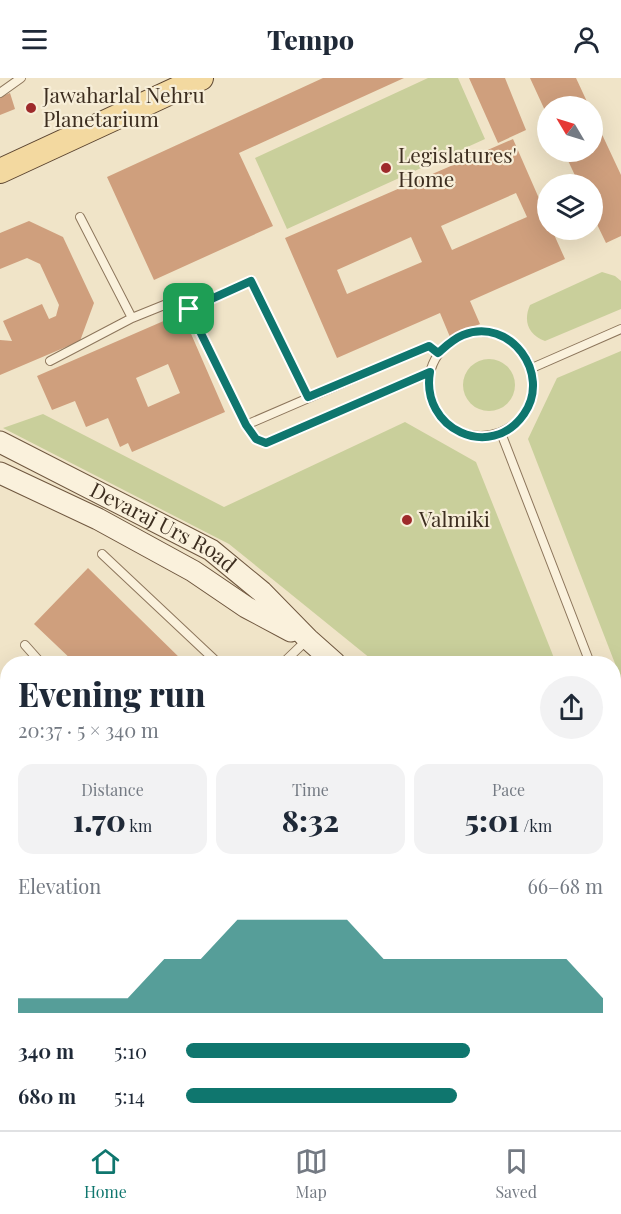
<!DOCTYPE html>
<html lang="en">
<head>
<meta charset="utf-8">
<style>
  :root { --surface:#fff; --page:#f2f2f3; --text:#1f2937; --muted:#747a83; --line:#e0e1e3; --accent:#0f766e }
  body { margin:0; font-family:"Playfair Display",serif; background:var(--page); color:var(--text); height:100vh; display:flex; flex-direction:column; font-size:22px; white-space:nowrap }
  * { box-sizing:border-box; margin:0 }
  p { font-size:20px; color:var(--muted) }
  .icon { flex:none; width:33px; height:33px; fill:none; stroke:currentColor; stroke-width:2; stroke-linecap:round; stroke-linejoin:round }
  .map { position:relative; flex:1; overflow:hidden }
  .details { position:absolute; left:0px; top:578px; width:621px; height:476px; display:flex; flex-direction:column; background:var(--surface); border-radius:24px 24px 0 0; box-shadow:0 6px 24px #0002 }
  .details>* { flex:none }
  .needle { width:39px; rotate:308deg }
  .controls { position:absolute; left:537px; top:18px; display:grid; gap:12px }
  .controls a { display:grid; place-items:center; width:66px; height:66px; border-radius:50%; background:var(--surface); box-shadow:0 6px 24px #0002; font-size:30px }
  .pin { position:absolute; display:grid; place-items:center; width:51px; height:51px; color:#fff; margin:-26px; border-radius:12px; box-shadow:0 3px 9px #0006 }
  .round { display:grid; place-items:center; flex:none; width:63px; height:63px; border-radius:32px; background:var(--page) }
  .head { display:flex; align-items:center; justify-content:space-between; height:102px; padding:0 18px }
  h1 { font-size:33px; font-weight:800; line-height:45px }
  .metrics { display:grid; grid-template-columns:repeat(3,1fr); gap:9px; height:102px; padding:6px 18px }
  .metrics div { display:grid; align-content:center; border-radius:15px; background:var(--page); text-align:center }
  .metrics b { font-size:30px; font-weight:800 }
  .metrics small { font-size:16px; font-weight:400 }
  .metrics p { font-size:16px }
  .chart { height:168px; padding:12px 18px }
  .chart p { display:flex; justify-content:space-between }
  .chart svg { width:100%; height:108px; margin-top:6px; fill:var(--accent); opacity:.7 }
  ul { padding:0 18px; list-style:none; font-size:20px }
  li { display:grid; grid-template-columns:96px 72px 1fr; align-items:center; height:45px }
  li i { height:15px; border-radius:8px; background:var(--accent) }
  header { display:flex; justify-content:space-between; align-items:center; height:78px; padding:0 18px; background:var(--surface); font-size:27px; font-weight:800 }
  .dock { display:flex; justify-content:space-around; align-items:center; height:84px; border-top:2px solid var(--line); background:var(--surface); font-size:16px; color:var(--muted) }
  .dock a { display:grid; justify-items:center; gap:3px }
  .dock .active { color:var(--accent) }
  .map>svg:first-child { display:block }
  .green { fill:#c9cf9b }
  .building { fill:#cf9f7d; fill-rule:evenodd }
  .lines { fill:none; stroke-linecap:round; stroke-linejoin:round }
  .lane-casing { stroke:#8d765c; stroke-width:10 }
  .secondary-casing { stroke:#6f573f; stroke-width:23 }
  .primary-casing { stroke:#5b4430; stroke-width:26 }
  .lane { stroke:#faf1dc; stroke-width:8 }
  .secondary { stroke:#faf1dc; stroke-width:21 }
  .primary { stroke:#f3d9a0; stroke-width:24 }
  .route-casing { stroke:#fff; stroke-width:12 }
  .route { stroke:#0f766e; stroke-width:8 }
  .poi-dot { fill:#9e2a2b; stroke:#f7eed8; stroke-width:2 }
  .labels { text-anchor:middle; stroke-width:4.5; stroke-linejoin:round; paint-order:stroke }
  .poi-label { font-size:21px; fill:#3d2e20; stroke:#f7eed8; text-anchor:start }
  .street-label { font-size:21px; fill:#3d2e20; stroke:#f7eed8 }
</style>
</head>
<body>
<header><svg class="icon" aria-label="menu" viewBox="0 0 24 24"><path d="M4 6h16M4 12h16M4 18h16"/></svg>Tempo<svg class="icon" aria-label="person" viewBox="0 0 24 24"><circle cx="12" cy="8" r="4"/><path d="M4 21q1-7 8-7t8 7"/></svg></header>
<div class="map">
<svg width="621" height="1052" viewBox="0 0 621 1052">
  <rect width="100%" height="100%" fill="#f0e4c8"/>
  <!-- green -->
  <path class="green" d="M428,0h30l27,61 -198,90 -32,-71z
    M602,194l13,4 6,5v28l-76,32c-17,-6 -22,-20 -15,-36z
    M621,273v328l-93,-240 29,-61z
    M463 307a26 26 0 1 1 52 0a26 26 0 1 1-52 0Z
    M43,336l181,93 181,-85 71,40 80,201h-180l-147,-119 -226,-116z
    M621,1005v47h-75l10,-6h58v-36z"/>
  <!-- building -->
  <path class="building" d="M323,0h81l-165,75 34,73 -119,54 -47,-103z
    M469,0h36l21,52 -28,13z
    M530,0h46l13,28h-41v11z
    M10,15l5,16 -15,6v-18z
    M592,35l29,62v61l-15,7 -14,-29v-30h-13l-15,-32h28z
    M513,61l35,80v11h4l13,29 -95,42 10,23 -30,13 -10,-24 -103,45 -52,-120zM516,115l11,24 -75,33 -11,-24zM411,159l11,25 -75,32 -10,-24z
    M29,143l34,16 31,66 -14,38 -80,34v-35l12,1 -9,-20 39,-17 7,15 7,-3 3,-11 -19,-41 -13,-6 -27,11v-36z
    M182,235l43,99 -93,40 -4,-9 -8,4 -12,-29 -22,9 -11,-26 -23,9 -15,-34zM168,286l12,29 -32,14 -12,-29z
    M88,490l97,95h-110l-41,-39z
    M0,1003l8,9v34h25l5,6h-35l-3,-3z
    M184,1046h17l3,6h-18z
    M222,1046h41l4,6h-40z
    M299,1046h64l-10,6h-64z"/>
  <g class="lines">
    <defs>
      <path id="lane" d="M0,15l21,-15
        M80,139l52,101 52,-21 62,128 10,14 10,4 164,-71
        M189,231l62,-28 57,116
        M429 306a52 52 0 1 1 104 0a52 52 0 1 1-104 0Z
        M50,283l82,-43
        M532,290l89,-39
        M246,347l183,-79 9,7
        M501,355l89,230
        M102,476l116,109
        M25,567l16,18
        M283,585l25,-24
        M614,645l7,20
        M0,902l8,-4
        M212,1046l4,6
        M486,1046l5,6
        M437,1052l10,-6"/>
      <g id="secondary">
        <path id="s1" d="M0,364l211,108 51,42 46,47 27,24"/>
        <path d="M0,395l98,46 95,52 53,36 45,24"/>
        <path d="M0,763l8,14"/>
        <path d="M614,794l7,5"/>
        <path d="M0,802l8,-4"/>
        <path d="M614,863l7,5"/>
        <path d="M0,870l8,18"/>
        <path d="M614,889l3,15 -3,17"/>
        <path d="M614,987l7,-5"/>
        <path d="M94,1046l4,6"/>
        <path d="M141,1046l2,6"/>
        <path d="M513,1052l10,-6"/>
      </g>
      <path id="primary" d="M0,93l201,-93"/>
    </defs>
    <!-- lane casing -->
    <use href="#lane" class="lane-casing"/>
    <!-- secondary casing -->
    <use href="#secondary" class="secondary-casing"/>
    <!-- primary casing -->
    <use href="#primary" class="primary-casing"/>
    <!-- lane -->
    <use href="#lane" class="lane"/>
    <!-- secondary -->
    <use href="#secondary" class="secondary"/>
    <!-- primary -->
    <use href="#primary" class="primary"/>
  </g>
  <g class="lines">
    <defs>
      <path id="route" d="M251,203l57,116 121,-51 9,7c8,-7 15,-14 25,-18 47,-19 89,39 61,79 -33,48 -104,15 -94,-42l-164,71 -10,-4 -10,-14 -57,-116z"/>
    </defs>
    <!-- route casing -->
    <use href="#route" class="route-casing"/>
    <!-- route -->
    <use href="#route" class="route"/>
  </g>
  <!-- markers -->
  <g class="poi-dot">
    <circle cx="31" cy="30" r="6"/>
    <circle cx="386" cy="90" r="6"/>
    <circle cx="407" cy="442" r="6"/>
  </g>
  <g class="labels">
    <!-- poi labels -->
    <g class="poi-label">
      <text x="43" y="25">Jawaharlal Nehru<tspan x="43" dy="24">Planetarium</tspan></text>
      <text x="398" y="85">Legislatures'<tspan x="398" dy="24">Home</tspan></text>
      <text x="419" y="449">Valmiki</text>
    </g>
    <!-- street labels -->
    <g class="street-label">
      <text dy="7" stroke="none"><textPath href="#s1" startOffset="184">Devaraj Urs Road</textPath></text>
    </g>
  </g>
</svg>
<div class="controls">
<a><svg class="needle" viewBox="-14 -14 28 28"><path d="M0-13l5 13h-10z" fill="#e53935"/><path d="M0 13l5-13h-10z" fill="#747a83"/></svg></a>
<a><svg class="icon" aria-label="layers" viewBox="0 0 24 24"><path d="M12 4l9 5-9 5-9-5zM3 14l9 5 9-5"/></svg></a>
</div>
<div class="pin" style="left:189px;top:231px;background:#1e9e55"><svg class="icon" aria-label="arrive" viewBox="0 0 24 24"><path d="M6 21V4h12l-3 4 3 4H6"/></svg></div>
<section class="details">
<div class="head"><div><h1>Evening run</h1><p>20:37 · 5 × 340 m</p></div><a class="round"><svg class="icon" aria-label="share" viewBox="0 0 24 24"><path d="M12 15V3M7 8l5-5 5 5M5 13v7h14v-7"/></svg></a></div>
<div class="metrics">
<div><p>Distance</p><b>1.70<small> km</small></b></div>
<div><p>Time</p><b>8:32</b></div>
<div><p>Pace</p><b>5:01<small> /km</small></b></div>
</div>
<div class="chart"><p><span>Elevation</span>66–68 m</p>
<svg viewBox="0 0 160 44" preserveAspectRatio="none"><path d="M0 44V38L10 38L20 38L30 38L40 22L50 22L60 6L70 6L80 6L90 6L100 22L110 22L120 22L130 22L140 22L150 22L160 38V44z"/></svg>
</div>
<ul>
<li><b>340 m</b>5:10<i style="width:68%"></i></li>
<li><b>680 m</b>5:14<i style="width:65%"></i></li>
</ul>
</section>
</div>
<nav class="dock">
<a class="active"><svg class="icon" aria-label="home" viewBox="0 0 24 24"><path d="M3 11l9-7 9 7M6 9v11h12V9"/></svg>Home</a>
<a><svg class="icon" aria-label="map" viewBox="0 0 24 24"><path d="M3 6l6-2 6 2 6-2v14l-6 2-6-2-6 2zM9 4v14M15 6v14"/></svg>Map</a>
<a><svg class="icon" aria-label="saved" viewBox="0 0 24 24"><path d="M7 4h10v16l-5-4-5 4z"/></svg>Saved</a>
</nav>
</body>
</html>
